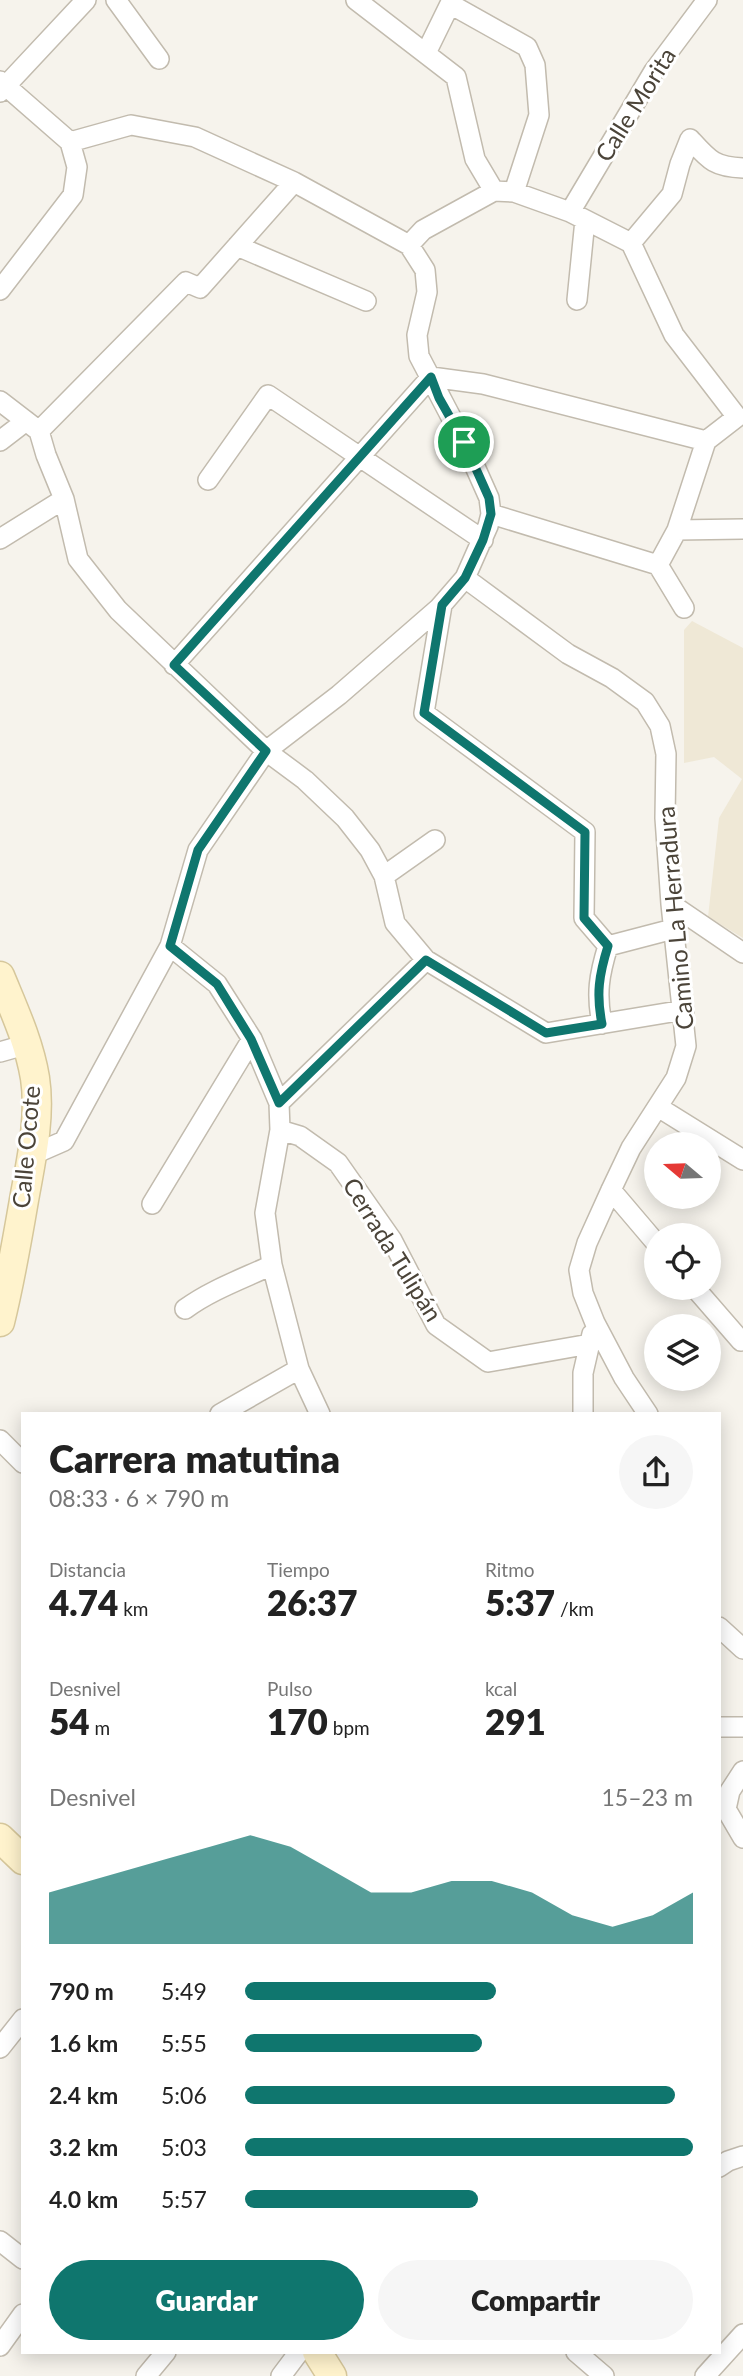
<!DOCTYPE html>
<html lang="es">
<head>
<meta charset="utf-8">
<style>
  :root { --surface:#fff; --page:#f6f6f6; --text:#222; --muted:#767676; --accent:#0f766e }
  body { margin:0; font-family:Lato,sans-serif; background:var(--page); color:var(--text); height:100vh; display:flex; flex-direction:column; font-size:26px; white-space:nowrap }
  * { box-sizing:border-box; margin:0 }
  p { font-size:23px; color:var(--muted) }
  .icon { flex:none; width:38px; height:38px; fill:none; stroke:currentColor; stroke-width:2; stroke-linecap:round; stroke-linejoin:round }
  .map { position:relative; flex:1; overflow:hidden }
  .details { position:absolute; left:21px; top:1412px; width:700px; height:942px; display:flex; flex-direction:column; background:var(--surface); border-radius:0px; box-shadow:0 4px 18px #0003 }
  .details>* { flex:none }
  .needle { width:46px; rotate:289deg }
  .tools { position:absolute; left:644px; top:1132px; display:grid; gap:14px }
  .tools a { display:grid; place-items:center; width:77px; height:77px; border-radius:50%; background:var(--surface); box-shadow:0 4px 18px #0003; font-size:35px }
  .pin { position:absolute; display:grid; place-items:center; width:60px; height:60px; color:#fff; margin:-30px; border:4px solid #fff; border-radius:50%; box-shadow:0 2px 7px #0007 }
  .round { display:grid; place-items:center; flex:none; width:74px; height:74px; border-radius:37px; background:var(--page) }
  .head { display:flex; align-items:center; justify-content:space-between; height:119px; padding:0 28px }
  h1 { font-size:38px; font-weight:800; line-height:52px }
  .metrics { display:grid; grid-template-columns:repeat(3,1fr); gap:10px; height:119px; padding:7px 28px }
  .metrics div { display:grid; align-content:center }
  .metrics b { font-size:35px; font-weight:800 }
  .metrics small { font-size:19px; font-weight:400 }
  .metrics p { font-size:19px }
  .chart { height:196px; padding:14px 28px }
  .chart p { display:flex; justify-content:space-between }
  .chart svg { width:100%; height:126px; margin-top:7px; fill:var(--accent); opacity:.7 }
  .primary-button { display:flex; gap:14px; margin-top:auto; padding:14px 28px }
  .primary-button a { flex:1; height:80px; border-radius:42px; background:var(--accent); color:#fff; font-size:28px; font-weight:800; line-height:80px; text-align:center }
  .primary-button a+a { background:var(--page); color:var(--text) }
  ul { padding:0 28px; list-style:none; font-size:23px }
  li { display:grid; grid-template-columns:112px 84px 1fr; align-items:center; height:52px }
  li i { height:18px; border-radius:9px; background:var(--accent) }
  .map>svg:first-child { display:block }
  .education { fill:#efe8d6 }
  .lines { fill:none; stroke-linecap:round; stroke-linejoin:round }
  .street-casing { stroke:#c2bbae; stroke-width:22 }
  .secondary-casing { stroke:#d6c79b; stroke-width:31 }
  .street { stroke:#fff; stroke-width:19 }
  .secondary { stroke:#fff3cd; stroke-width:28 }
  .route-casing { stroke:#fff; stroke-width:14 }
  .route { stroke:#0f766e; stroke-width:9 }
  .labels { text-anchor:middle; stroke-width:6; stroke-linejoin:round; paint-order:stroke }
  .street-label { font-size:24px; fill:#4b4439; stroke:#fff }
</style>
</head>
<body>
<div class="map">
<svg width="743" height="2376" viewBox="0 0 743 2376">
  <rect width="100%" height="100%" fill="#f6f3ec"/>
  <!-- education -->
  <path class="education" d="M692,621l51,27v290l-35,-21 11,-99 23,-39 -28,-22 -30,6v-133z"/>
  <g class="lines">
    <defs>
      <path id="street" d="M116,0l43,59
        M356,0l100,77 19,82 19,32 20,1 56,20 61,31 43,92 63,82 -31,24 -29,89 -19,35
        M426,53l24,-49 77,43 8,18 4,50 -25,77
        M0,81l70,61
        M0,92l86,-92
        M70,142l61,-17 64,12 99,45 115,63 16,25 2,22 -10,43 2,21 45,86 25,56 2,16 -3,12 -23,52 103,76 44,24 33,24 15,24 6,28 -1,64 6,86 15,142 -10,32 -45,70 -20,42 -24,53 -8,27 4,23 12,30 29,55 24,36
        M570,212l84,-141 53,-71
        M631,243l41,-49 8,-30 10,-25c19,21 24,28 53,29
        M409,245l14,-15 71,-39
        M237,246l129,55
        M0,290l73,-95 4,-28 -7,-25
        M577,300l8,-80
        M0,401l39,30 7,24 18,44 14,60 40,51 148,141 39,29 40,38 25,32 14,26 11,47 31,37 120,73 138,-23
        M39,431l147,-149 14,6 94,-106
        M0,441l26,-20
        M208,480l60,-85 215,145
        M491,514l167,51 26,43
        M677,530l66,-1
        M0,539l64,-40
        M442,605l-18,108 161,119 -1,86 24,28
        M174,665l257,-288 52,7 223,57
        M384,876l51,-36
        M671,904l72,49
        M170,946l47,38 35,55 27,64 1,27 -15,83 7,52 27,104 21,45
        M602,1024c-6,-30 -3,-49 6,-78l65,-17
        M0,1052l28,-8
        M279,1103l147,-143
        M658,1107l85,53
        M280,1130l20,6 38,27 54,77 44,85 52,37 102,-18
        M32,1155l32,-14 106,-195 28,-96 68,-99 73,-56 100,-87 26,-30
        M611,1190l45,53
        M152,1204l100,-165
        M695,1288l46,53
        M185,1309c26,-19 57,-30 87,-44
        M220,1414l79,-45
        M583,1414v-41l9,-39
        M0,1440l23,23
        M719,1627l24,22
        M719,1727h24
        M743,1771l-13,20 -4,18 17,29
        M0,2048l23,-29
        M719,2167l9,-6 15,-5
        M0,2241l23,18
        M0,2346l23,-32
        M576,2352l28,24
        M146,2376l20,-24
        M281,2376l18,-24
        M705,2376l38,-42"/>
      <path id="secondary" d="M0,976c14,34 29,66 35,102 6,39 -4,83 -11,122 -7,41 -14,82 -24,122
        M0,1838l23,22
        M317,2352l15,24"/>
    </defs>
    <!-- street casing -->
    <use href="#street" class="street-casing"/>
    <!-- secondary casing -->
    <use href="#secondary" class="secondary-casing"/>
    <!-- street -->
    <use href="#street" class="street"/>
    <!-- secondary -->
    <use href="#secondary" class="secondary"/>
  </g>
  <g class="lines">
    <defs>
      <path id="route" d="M431,377l8,21 25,44 25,56 2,16 -8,26 -18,38 -23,27 -18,108 161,119 -1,86 24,28c-9,29 -12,48 -6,78l-56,9 -120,-73 -147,143 -28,-64 -34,-55 -47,-38 28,-96 68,-99 -92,-86z"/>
    </defs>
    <!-- route casing -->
    <use href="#route" class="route-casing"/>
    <!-- route -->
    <use href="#route" class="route"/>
  </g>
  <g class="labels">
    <!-- street labels -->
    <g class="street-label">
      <text transform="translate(636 105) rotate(-58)" y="8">Calle Morita</text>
      <text transform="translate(676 918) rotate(-95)" y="8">Camino La Herradura</text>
      <text transform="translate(27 1147) rotate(-85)" y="8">Calle Ocote</text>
      <text transform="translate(392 1250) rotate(58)" y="8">Cerrada Tulipán</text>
    </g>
  </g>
</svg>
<div class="tools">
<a><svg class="needle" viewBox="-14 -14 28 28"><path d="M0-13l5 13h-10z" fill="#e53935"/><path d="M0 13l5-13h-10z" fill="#767676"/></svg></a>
<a><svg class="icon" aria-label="locate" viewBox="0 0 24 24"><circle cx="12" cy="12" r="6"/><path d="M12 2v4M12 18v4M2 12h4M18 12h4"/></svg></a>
<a><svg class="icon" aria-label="layers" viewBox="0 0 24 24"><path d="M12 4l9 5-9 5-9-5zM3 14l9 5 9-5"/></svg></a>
</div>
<div class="pin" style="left:464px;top:442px;background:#1e9e55"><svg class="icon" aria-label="arrive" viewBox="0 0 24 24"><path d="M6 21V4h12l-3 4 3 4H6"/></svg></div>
<section class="details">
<div class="head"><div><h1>Carrera matutina</h1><p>08:33 · 6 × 790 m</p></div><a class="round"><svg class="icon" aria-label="share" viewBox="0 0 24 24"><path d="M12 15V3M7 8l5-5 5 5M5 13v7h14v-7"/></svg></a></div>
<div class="metrics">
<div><p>Distancia</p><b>4.74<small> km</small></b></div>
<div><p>Tiempo</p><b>26:37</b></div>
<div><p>Ritmo</p><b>5:37<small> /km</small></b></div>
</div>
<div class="metrics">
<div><p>Desnivel</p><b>54<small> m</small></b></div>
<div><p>Pulso</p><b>170<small> bpm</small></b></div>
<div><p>kcal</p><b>291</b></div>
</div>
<div class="chart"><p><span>Desnivel</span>15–23 m</p>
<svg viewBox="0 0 160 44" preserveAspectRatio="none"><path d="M0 44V26L10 22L20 18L30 14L40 10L50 6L60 10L70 18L80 26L90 26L100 22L110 22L120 26L130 34L140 38L150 34L160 26V44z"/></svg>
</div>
<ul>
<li><b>790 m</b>5:49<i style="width:56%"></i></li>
<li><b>1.6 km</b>5:55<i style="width:53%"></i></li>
<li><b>2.4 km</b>5:06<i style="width:96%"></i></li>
<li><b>3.2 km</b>5:03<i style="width:100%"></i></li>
<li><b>4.0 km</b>5:57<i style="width:52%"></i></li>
</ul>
<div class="primary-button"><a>Guardar</a><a>Compartir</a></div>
</section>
</div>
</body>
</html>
